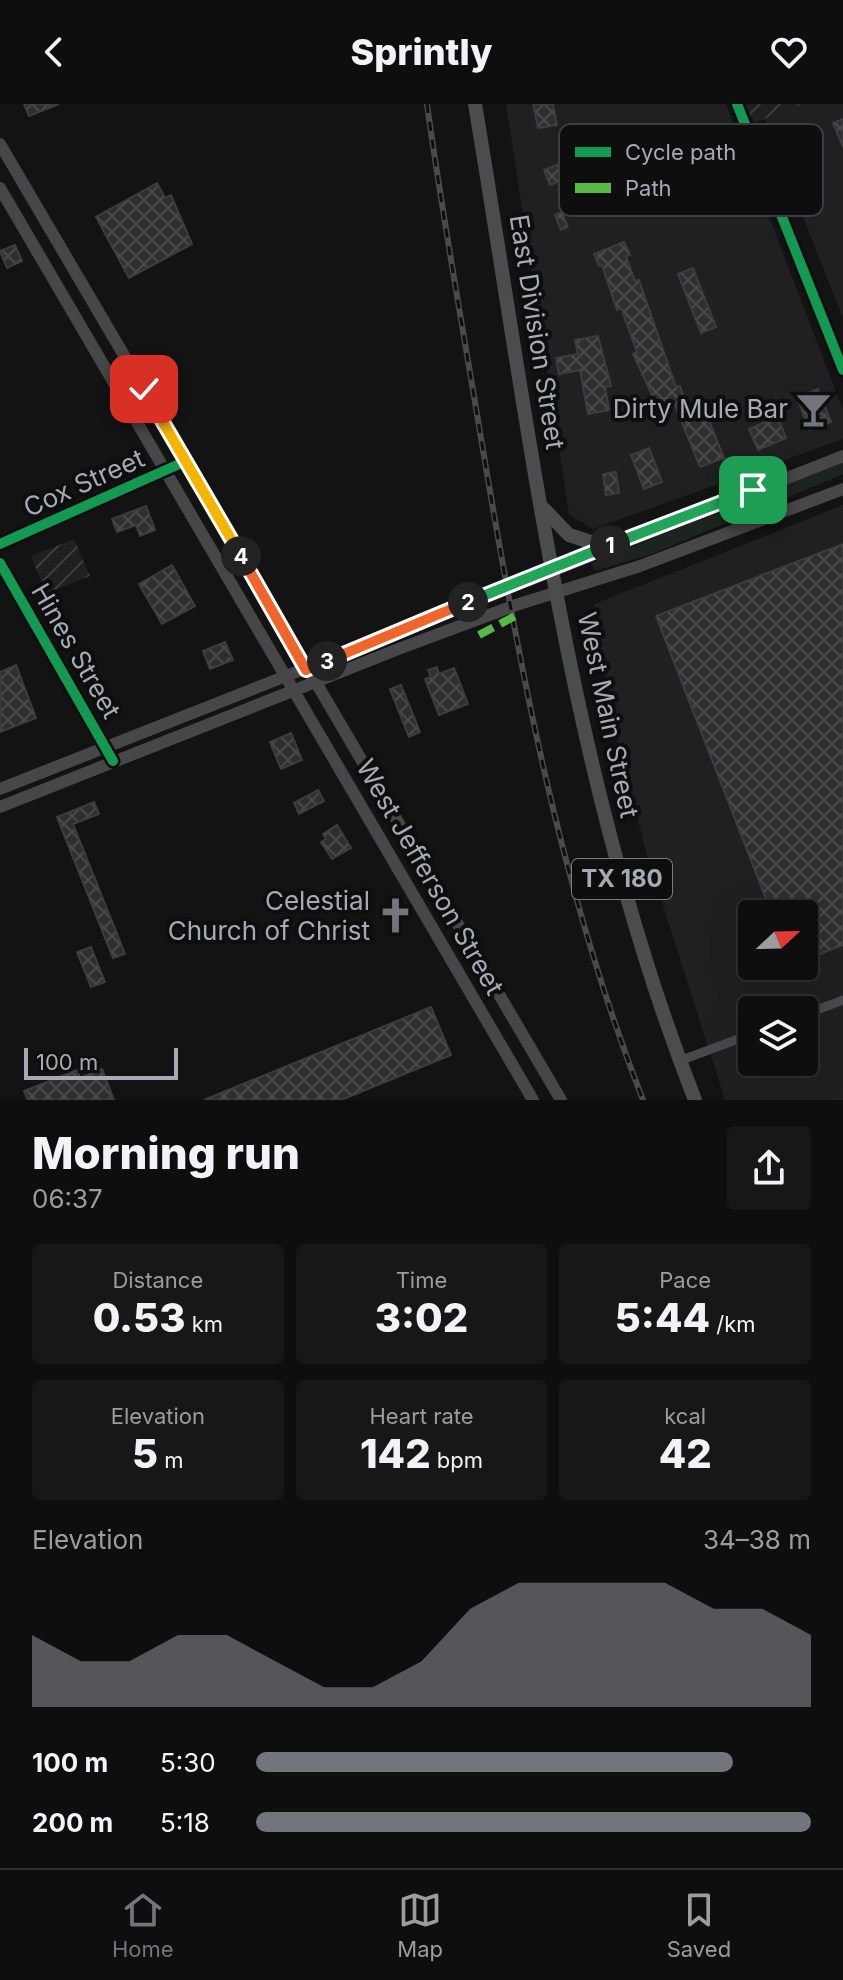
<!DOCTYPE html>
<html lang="en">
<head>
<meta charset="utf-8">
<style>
  :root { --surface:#0e0e0f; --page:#171718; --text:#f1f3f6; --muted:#9b9c9e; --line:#2e2e2f; --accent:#72757b }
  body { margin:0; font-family:Inter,sans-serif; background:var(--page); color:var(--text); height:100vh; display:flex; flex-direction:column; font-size:30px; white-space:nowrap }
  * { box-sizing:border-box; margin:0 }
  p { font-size:26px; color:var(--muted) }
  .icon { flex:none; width:44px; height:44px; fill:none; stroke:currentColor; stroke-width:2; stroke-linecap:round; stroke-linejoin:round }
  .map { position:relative; height:996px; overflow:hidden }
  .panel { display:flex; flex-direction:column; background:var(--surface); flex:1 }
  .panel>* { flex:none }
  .needle { width:52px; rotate:68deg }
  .tools { position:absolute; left:738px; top:796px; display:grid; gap:16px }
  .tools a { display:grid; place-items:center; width:80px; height:80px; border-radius:8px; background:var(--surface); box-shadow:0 8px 32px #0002,0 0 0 2px var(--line); font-size:40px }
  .scale { position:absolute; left:24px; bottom:20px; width:154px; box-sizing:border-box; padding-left:8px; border:4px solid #a5aab3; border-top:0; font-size:22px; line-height:28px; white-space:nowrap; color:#a5aab3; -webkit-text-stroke:6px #0e0e0f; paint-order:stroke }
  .pin { position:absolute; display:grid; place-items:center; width:68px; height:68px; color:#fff; margin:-34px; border-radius:16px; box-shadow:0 4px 12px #0006 }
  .km { position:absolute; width:40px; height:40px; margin:-20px; border-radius:50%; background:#222; color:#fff; font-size:22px; line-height:40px; text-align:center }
  .round { display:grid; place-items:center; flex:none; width:84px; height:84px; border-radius:8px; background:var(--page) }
  .overview { display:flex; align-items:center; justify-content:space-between; height:136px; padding:0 32px }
  h1 { font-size:44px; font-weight:800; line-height:60px }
  .stats { display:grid; grid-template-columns:repeat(3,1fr); gap:12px; height:136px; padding:8px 32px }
  .stats div { display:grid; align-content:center; border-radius:8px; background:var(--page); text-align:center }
  .stats b { font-size:40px; font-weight:800 }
  .stats small { font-size:22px; font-weight:400 }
  .stats p { font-size:22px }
  .chart { height:224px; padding:16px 32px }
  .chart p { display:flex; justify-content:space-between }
  .chart svg { width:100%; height:144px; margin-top:8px; fill:var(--accent); opacity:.7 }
  ul { padding:0 32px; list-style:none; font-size:26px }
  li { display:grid; grid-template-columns:128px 96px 1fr; align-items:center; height:60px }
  li i { height:20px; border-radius:10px; background:var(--accent) }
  header { display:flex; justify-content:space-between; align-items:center; height:104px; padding:0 32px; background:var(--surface); font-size:36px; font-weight:800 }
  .menu { display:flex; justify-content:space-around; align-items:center; height:112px; border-top:2px solid var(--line); background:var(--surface); font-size:22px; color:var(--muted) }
  .menu a { display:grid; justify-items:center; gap:4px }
  .menu .current { color:var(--accent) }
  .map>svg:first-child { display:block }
  .built { fill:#202022; fill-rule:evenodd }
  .industrial { fill:url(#industrial-furrows) }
  .grass { fill:#1d231e }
  .building { fill:url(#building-cross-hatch); stroke:#3c3d40; stroke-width:2 }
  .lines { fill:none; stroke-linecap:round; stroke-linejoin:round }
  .street { stroke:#48494c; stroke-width:9 }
  .secondary { stroke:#47474a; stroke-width:12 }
  .primary { stroke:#4a4c4e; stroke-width:14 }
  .rail-casing { stroke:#494a4c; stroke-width:6 }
  .rail { stroke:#0e0e0f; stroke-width:3; stroke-dasharray:9; stroke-linecap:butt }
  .quiet { stroke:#58b947; stroke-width:8; stroke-dasharray:16 8; stroke-linecap:butt }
  .cycleway-casing { stroke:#0e0e0f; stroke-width:15 }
  .cycleway { stroke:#139951; stroke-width:10 }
  .split-1-casing { stroke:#fff; stroke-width:16 }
  .split-2-casing { stroke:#fff; stroke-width:16 }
  .split-3-casing { stroke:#fff; stroke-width:16 }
  .split-4-casing { stroke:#fff; stroke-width:16 }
  .split-5-casing { stroke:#fff; stroke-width:16 }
  .split-6-casing { stroke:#fff; stroke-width:16 }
  .split-1 { stroke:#22a559; stroke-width:10 }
  .split-2 { stroke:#22a559; stroke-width:10 }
  .split-3 { stroke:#f0652b; stroke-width:10 }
  .split-4 { stroke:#f0652b; stroke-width:10 }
  .split-5 { stroke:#f5b400; stroke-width:10 }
  .split-6 { stroke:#f5b400; stroke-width:10 }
  .labels { text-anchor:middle; stroke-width:8; stroke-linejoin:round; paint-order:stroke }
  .shield { fill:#0e0e0f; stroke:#787b82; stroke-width:2 }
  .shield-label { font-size:24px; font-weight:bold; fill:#a5aab3 }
  .street-label { font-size:26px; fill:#a5aab3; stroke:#0e0e0f }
  .poi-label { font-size:26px; fill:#a5aab3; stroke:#0e0e0f; text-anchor:end }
  .key { fill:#0e0e0f; stroke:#3b3d40; stroke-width:2 }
  .key-label { font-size:22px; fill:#a5aab3 }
</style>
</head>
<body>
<header><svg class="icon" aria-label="back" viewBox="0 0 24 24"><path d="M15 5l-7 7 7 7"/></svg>Sprintly<svg class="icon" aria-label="heart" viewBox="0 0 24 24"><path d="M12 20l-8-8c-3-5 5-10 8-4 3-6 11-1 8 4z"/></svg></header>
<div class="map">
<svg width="843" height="996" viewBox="0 0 843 996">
  <defs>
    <pattern id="industrial-furrows" width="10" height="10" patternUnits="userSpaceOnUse" patternTransform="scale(2)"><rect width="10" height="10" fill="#202022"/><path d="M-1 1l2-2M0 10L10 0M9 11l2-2" fill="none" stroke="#3d3e40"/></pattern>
    <pattern id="building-cross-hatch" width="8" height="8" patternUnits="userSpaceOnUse" patternTransform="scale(2)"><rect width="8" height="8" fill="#2f2f30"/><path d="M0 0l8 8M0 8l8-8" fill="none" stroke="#4a4a4c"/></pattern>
  </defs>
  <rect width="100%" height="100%" fill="#131314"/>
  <!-- built -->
  <path class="built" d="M506,0h220l117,306v29l-250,90 -24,-15z
    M759,0h84v215z
    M843,401v595h-118l-78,-245 -36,-140 -17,-111zM752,810h52v52h-52zM752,906h52v52h-52z"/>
  <!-- industrial -->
  <path class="industrial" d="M746,0h56l-48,19z
    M74,435l16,37 -44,18 -15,-38z"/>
  <!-- grass -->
  <path class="grass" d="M843,356v14l-191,80 -57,17 -3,-8c84,-33 166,-70 251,-103z"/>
  <!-- building -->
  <path class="building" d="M24,0h35l-30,12z
    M533,0h20l4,21 -19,3z
    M843,15v28l-10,-24z
    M577,53l6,15 -33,13 -6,-15z
    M157,79l8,15 6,-3 21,49 -63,34 -33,-61z
    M562,108l6,15 -7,3 -6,-15z
    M624,138l6,13 -4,1 9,25 4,-1 37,107 4,-1 7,22 15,-5 22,55 -24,9 -26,-64 -21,8 -4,-12 4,-2 -20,-43 4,-2 -16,-44 -4,2 -15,-45 -3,1 -5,-12z
    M15,141l7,16 -15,7 -7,-17z
    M693,164l23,59 -15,6 -23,-59z
    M598,232l13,50 -6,1 4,23 -21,4 -8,-44 -21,4 -3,-16 22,-4 -3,-14z
    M818,285l13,33 -22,8 -12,-33z
    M778,313l8,21 -28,12 -9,-21z
    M649,344l13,34 -18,7 -13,-34z
    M616,368l3,21 -13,2 -3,-21z
    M146,402l9,24 -15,6 -4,-11 -19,7 -5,-13z
    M843,440v401l-39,15v-46h-32l-116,-298z
    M172,461l23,41 -33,18 -23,-40z
    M225,538l8,18 -23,9 -7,-18z
    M16,561l20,53 -36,14v-60z
    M437,563l2,7 15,-6 14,36 -29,11 -14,-36 6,-2 -3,-7z
    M401,581l19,47 -11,5 -19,-48z
    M291,629l11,27 -21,9 -11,-27z
    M318,686l6,11 -25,13 -5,-11z
    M94,698l5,12 -26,10 52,130 -12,4 -56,-141z
    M337,721l14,23 -19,11 -11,-17 5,-3 -3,-5z
    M91,843l14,35 -14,5 -14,-35z
    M431,903l20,48 -110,45h-137z
    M102,965l12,31h-86l-4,-9 53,-21 3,8z"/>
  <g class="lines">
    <!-- street -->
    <path class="street" d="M737,0l106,266
      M0,440l186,-83
      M0,459l113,198
      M804,911l39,-15
      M679,957l73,-27"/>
    <!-- secondary -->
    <path class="secondary" d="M0,40l561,956
      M0,84l533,912
      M0,685l843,-333
      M0,703l401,-159 115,-43 124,-39 203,-77"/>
    <!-- primary -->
    <path class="primary" d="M475,0c56,334 95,678 220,996
      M544,405l25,26 37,12"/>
    <defs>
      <path id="rail" d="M427,0c16,116 37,231 56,346 37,221 78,440 160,650"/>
    </defs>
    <!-- rail casing -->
    <use href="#rail" class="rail-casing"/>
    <!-- rail -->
    <use href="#rail" class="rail"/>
    <!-- quiet -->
    <path class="quiet" d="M479,531l42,-22"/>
    <defs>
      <path id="cycleway" d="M737,0l106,266
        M0,440l186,-83
        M0,459l113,198"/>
    </defs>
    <!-- cycleway casing -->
    <use href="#cycleway" class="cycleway-casing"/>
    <!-- cycleway -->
    <use href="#cycleway" class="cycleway"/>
  </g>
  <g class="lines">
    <defs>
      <path id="split-1" d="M610,441l143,-55"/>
      <path id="split-2" d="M468,498l142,-57"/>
      <path id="split-3" d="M327,557l141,-59"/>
      <path id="split-4" d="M241,452l65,114 21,-9"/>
      <path id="split-5" d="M164,320l77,132"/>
      <path id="split-6" d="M144,285l20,35"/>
    </defs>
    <!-- split-1 casing -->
    <use href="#split-1" class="split-1-casing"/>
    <!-- split-2 casing -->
    <use href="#split-2" class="split-2-casing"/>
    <!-- split-3 casing -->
    <use href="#split-3" class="split-3-casing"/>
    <!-- split-4 casing -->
    <use href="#split-4" class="split-4-casing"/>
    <!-- split-5 casing -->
    <use href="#split-5" class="split-5-casing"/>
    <!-- split-6 casing -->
    <use href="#split-6" class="split-6-casing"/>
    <!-- split-1 -->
    <use href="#split-1" class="split-1"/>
    <!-- split-2 -->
    <use href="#split-2" class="split-2"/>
    <!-- split-3 -->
    <use href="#split-3" class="split-3"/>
    <!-- split-4 -->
    <use href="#split-4" class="split-4"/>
    <!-- split-5 -->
    <use href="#split-5" class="split-5"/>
    <!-- split-6 -->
    <use href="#split-6" class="split-6"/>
  </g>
  <!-- icons -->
  <defs>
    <symbol id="bar-bare" viewBox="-9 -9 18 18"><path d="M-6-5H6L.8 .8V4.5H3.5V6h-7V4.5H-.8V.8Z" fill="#72757b" stroke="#0e0e0f" stroke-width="2.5" paint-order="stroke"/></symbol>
    <symbol id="church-bare" viewBox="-9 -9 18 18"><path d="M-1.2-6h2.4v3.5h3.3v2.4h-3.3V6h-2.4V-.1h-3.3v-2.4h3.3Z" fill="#72757b" stroke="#0e0e0f" stroke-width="2.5" paint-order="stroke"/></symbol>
  </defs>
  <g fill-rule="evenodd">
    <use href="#bar-bare" x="788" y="280" width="51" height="51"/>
    <use href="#church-bare" x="370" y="786" width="51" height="51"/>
  </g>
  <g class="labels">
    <!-- shield labels -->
    <rect class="shield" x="572" y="755" width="100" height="40" rx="6"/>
    <g class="shield-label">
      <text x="622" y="783">TX 180</text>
    </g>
    <!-- street labels -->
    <g class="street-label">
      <text transform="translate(537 228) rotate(81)" y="9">East Division Street</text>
      <text transform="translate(84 379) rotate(-24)" y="9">Cox Street</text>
      <text transform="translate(76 547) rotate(60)" y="9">Hines Street</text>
      <text transform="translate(608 611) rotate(78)" y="9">West Main Street</text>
      <text transform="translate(430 773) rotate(60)" y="9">West Jefferson Street</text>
    </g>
    <!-- poi labels -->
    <g class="poi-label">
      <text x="788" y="314">Dirty Mule Bar</text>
      <text x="370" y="806">Celestial<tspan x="370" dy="30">Church of Christ</tspan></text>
    </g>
  </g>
  <!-- legend -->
  <rect x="559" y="20" width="264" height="92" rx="12" class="key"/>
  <rect x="575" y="43" width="36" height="10" fill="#139951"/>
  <rect x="575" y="79" width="36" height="10" fill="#58b947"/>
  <g class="key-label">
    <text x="625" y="56">Cycle path</text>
    <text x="625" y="92">Path</text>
  </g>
</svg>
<div class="tools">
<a><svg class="needle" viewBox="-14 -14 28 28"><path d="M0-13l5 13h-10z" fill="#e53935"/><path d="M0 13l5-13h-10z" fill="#9b9c9e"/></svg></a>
<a><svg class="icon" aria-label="layers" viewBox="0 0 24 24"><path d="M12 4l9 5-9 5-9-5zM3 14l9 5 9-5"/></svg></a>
</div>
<div class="scale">100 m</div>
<div class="pin" style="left:753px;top:386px;background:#1e9e55"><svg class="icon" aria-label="arrive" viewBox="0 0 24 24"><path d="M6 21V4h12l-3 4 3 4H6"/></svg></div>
<div class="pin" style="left:144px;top:285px;background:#d93025"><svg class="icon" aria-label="check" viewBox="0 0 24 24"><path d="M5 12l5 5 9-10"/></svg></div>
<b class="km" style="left:610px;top:441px">1</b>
<b class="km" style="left:468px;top:498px">2</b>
<b class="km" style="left:327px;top:557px">3</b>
<b class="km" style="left:241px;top:452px">4</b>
</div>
<section class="panel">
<div class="overview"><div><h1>Morning run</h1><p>06:37</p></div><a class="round"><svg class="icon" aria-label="share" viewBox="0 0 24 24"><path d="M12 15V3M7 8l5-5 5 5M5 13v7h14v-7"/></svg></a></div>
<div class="stats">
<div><p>Distance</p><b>0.53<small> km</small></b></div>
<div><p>Time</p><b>3:02</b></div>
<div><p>Pace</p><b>5:44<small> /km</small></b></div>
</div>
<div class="stats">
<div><p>Elevation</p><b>5<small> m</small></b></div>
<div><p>Heart rate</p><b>142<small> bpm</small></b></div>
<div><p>kcal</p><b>42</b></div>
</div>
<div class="chart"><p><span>Elevation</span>34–38 m</p>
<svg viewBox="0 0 160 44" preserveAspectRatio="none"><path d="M0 44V22L10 30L20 30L30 22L40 22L50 30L60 38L70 38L80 30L90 14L100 6L110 6L120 6L130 6L140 14L150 14L160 22V44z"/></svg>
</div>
<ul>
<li><b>100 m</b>5:30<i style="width:86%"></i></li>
<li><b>200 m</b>5:18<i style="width:100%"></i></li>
</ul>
</section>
<nav class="menu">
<a class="current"><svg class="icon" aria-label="home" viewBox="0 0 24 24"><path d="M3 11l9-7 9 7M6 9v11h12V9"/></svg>Home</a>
<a><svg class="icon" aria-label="map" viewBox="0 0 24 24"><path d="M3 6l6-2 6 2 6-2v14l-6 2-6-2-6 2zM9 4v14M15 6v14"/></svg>Map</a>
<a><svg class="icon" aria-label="saved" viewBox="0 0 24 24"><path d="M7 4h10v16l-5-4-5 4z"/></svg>Saved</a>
</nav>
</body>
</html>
